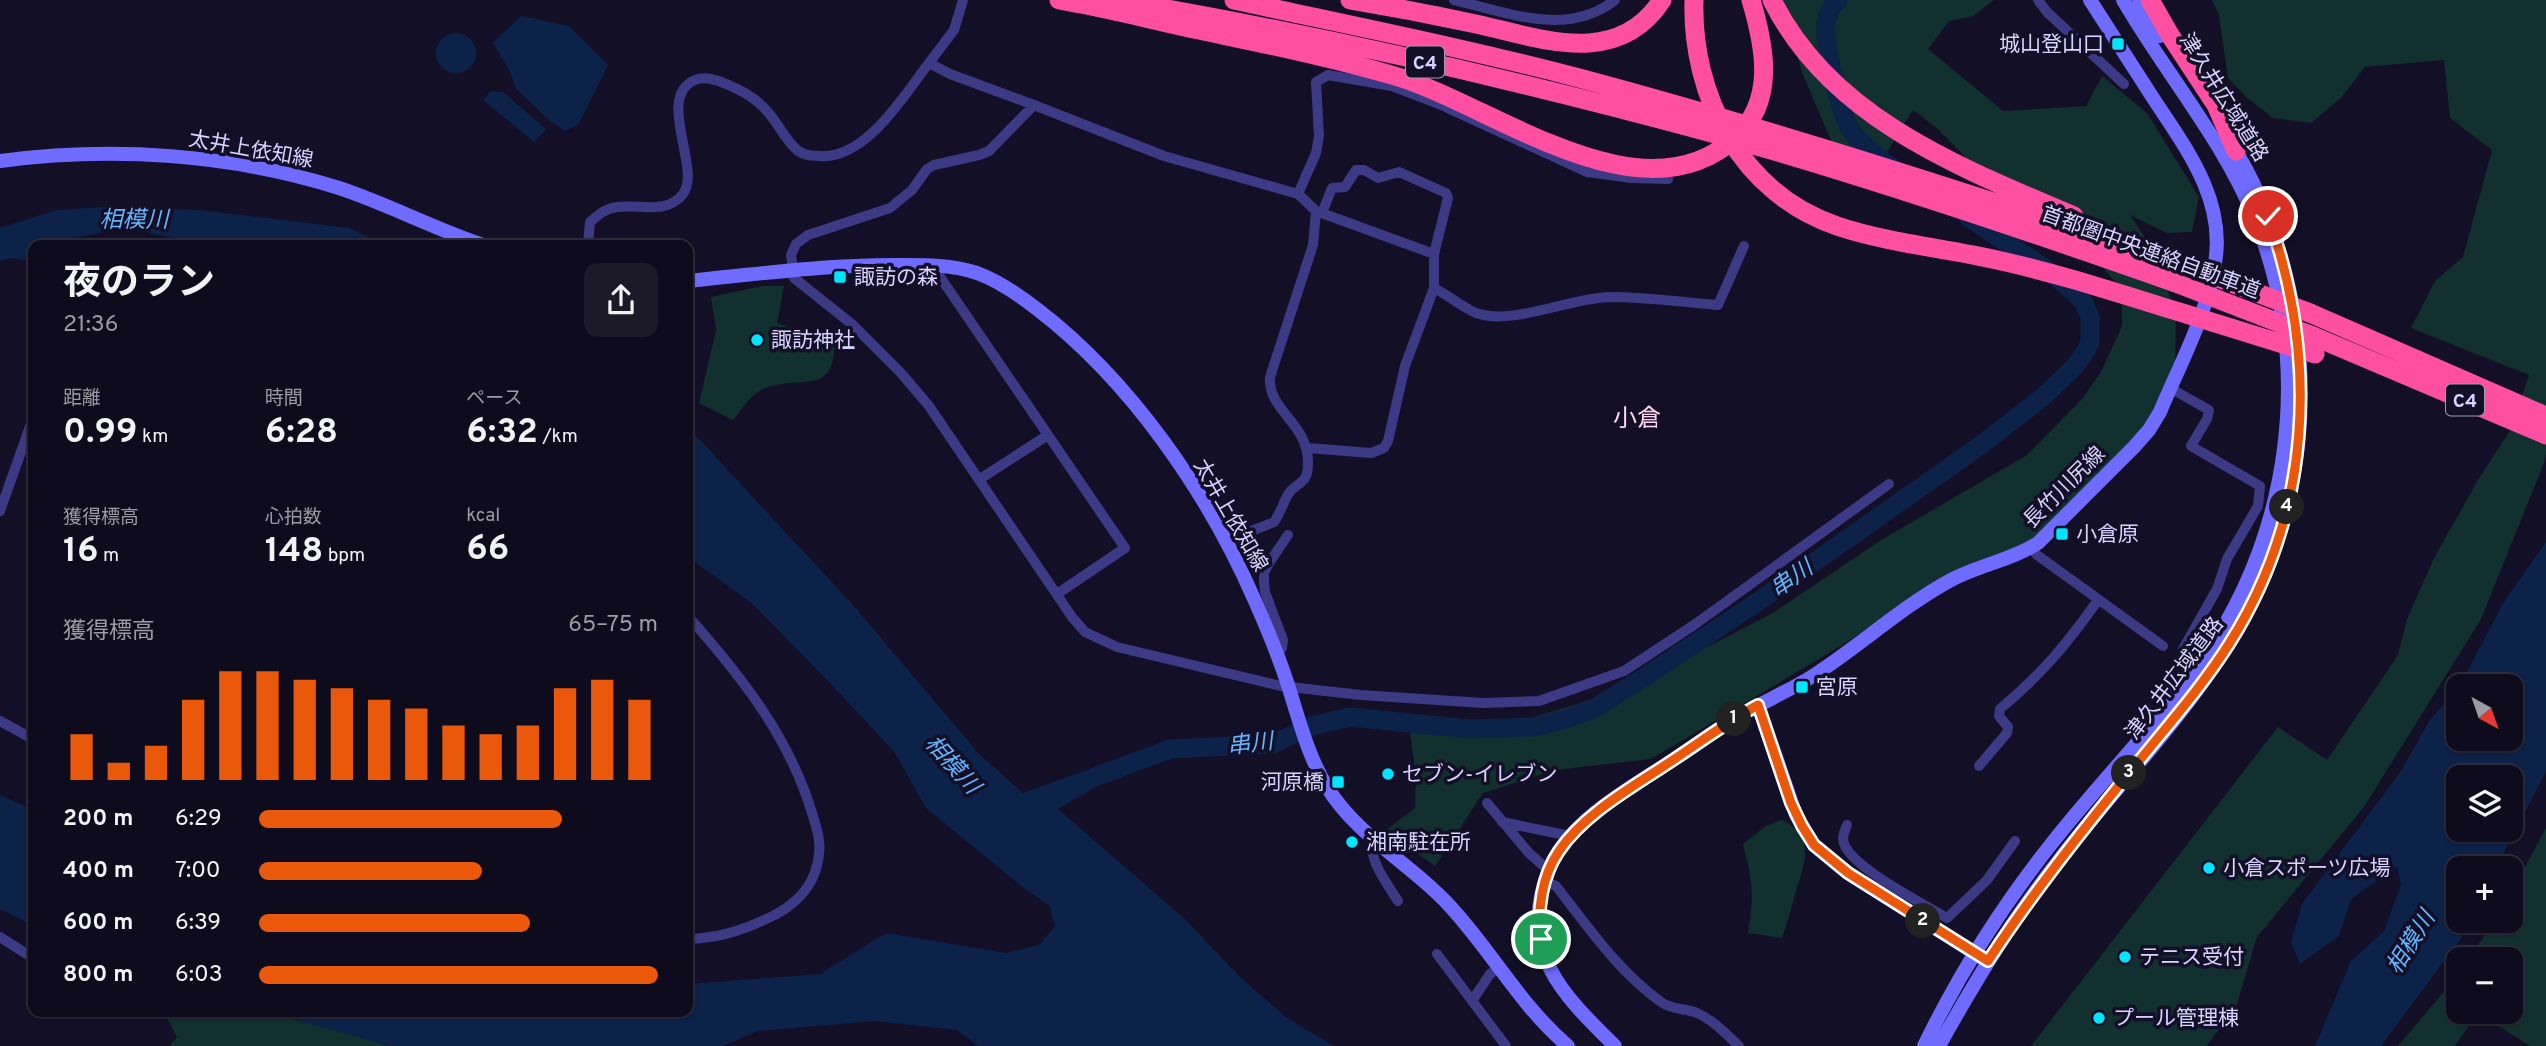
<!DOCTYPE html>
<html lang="ja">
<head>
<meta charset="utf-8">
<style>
  :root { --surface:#0e0b1c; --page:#1c1929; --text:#f1f3f6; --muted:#9b9ba3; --line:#2e2b3b; --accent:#ea580c }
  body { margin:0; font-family:Overpass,"Noto Sans JP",sans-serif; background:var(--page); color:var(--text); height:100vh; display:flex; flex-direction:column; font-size:26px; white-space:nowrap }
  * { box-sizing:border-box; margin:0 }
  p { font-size:23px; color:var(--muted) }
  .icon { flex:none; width:38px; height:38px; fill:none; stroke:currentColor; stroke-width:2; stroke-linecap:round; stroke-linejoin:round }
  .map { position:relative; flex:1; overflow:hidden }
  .sheet { position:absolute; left:28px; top:240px; width:665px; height:777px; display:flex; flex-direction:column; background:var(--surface); border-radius:14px; box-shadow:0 2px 5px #0004,0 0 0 2px var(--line) }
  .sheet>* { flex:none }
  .needle { width:46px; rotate:140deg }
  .tools { position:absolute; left:2446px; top:674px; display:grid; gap:14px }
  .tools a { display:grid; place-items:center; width:77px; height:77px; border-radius:14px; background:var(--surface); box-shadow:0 2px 5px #0004,0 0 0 2px var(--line); font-size:35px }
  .pin { position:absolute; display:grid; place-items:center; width:60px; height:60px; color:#fff; margin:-30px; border:4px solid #fff; border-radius:50%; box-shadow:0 2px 7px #0007 }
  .km { position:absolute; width:35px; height:35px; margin:-18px; border-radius:50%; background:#222; color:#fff; font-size:19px; line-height:35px; text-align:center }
  .round { display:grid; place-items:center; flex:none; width:74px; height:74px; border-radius:14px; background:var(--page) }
  .head { display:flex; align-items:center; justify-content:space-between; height:119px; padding:0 35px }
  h1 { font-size:38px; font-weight:700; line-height:52px }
  .stats { display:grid; grid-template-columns:repeat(3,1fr); gap:10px; height:119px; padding:7px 35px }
  .stats div { display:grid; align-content:center }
  .stats b { font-size:35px; font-weight:700 }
  .stats small { font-size:19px; font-weight:400 }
  .stats p { font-size:19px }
  .chart { height:196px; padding:14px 35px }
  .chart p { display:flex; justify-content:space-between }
  .chart svg { width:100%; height:126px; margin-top:7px; stroke:var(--accent); stroke-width:6 }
  ul { padding:0 35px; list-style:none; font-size:23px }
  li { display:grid; grid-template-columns:112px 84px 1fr; align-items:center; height:52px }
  li i { height:18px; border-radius:9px; background:var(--accent) }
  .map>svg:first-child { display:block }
  .green { fill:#12302f }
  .water { fill:#0c2248; fill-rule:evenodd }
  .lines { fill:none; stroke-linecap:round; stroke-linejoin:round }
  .river { stroke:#0c2248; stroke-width:19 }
  .street { stroke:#3d3a85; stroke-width:10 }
  .secondary { stroke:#6f6bff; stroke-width:14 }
  .highway { stroke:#ff4fa3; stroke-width:19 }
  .highway-bridge { stroke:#ff4fa3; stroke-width:19 }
  .route-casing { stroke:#fff; stroke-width:14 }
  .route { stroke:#ea580c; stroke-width:9 }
  .poi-dot { fill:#00e5ff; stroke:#130f26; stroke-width:2.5 }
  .labels { text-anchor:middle; stroke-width:7; stroke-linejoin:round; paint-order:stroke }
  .shield { fill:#130f26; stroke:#9e99be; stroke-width:2 }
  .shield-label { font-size:19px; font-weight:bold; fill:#d9d4ff }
  .poi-label { font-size:21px; fill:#d9d4ff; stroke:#130f26; text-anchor:start }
  .street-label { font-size:21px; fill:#d9d4ff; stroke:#130f26 }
  .water-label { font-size:23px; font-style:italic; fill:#62b6ff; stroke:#130f26 }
  .quarter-label { font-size:24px; fill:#ffd6f0; stroke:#130f26 }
</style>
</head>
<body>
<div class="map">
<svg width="2546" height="1046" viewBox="0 0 2546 1046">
  <rect width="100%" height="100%" fill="#130f26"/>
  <!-- green -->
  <path class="green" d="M1781,0h213l-21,16 -24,5 -21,28 75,62 83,-5 16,-30 45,37 52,84 -7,35 -25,1 -37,-18 16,24 30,72 -1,61 -34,60 -110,111 -77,29 -115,75 -188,112 -95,11 -73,23 -48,73 -50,-35 30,-23 1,-31 -7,-52 107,-3 61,-18 64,-23 132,-68 108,-73 146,-85 55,-56 19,-27 21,-46v-36l-61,-73 -59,-22 -63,-65 -26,-20 -37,60 -40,-18 -33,-77z
    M2212,0h334v454l-2,9 -63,156 -117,188 -107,130 -20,67 -30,42h-176l247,-319 49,33 71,-105 9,-36 27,-61 44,-78 33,-51 18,-54 -118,-47 24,-47 28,-24 29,-107 -42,-32 -6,-58 -79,7 -24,31 -30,25 -38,-5 -27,-21 -18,-19 -9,-63z
    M762,286h22l-7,37 27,9 30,1c5,72 -38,36 -76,59 -9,5 -18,20 -25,28l-34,-17 17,-73 -5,-33z
    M1782,820c34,16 23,42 14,71 -4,16 -9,31 -14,47l-34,-5c6,-38 5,-52 -5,-89l23,-18z
    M2546,828v218h-16l-52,-33 -23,33h-57l61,-72v38h52v-53h-42l25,-38 17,-1v-27z
    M164,1012h102l127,34h-224l8,-9z"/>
  <!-- water -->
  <path class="water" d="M521,16l48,10 39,39 -30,60 -13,6 -15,-10 -34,-32 -6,-17 -17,-29z
    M436 53a20 20 0 1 1 40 0a20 20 0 1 1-40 0Z
    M491,91l12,1 43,37 -12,13 -51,-42z
    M104,207l96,3 149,18 36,17h-188l-24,-7 -49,-10 -55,11 1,6h-37v16l-23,-3 -10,3v-33l56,-18z
    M688,427l165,178 126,149 44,39 94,-34 5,13 -64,37 127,110 56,59 45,39 48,29h-356l-21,-16 -83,-9 -116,10 -35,15h-330l-127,-34h422v-28l132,-10 66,-41 120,20 33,-8 16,-19 -6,-21 -24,-16 -99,-81 -31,-55 -48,-52 -93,-96 -66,-48z
    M2546,542v230l-50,96h-37v52l14,2 -92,124h-66l36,-85 33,-30 17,-46 -4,-19 -46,33 -12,37 -39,28 -9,-22 11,-38 99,-133 28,-50 30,-33v50h52v-52h-51l43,-83zM2459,777h52v53h-52z
    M0,795l33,15v115l-33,-16z"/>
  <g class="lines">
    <!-- river -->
    <path class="river" d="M1838,0c-6,6 -11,15 -12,24 -2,19 14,91 25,106 11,17 30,28 45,41
      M1095,777l75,-28 103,-5 38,-18 39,-9 120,12 63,-2 37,-9 25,-10 48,-30 116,-77 222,-156 63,-49 31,-30 11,-15 4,-9v-25l-6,-14 -9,-10 -29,-24 -78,-52"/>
    <!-- street -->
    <path class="street" d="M963,0l-9,30 -25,33 21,11 84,31
      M1454,0c53,12 113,38 161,0
      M2038,0l9,12 77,72
      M1298,194l18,-41 3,-17 -3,-54 12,-7 64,11 47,18 148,68 45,6 36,1
      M1322,213l10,-25 13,-1 11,-17h8l14,8 21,-6 47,21 2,5 -14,56
      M588,245l2,-23c8,-7 16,-14 27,-15 22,-3 50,8 66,-13 19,-26 -28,-97 12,-114 9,-4 23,0 31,4 15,6 29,13 40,26 11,11 17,27 29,38 6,7 15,8 24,8 47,4 85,-61 110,-93
      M932,265l193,283 -68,46
      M1434,288c14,7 28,19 42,25 36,13 93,-15 134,-16 35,0 72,5 108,8l26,-59
      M2170,388l39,22 -2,9 -16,27 69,40 -2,20 -31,53 -10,30 -34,60
      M1308,448l63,5 13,-5 4,-7 17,-75 29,-78v-34l-118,-43 -18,-17 -134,-38 -130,-51 -45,46 -10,4 -45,10 -7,4 -15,21 -22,18 -82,27 -12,9 -5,11 3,23 59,47 48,48 28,33 143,211 13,15 32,15 164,39 80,9 122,8 56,-2 85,-30 70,-46 195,-141
      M980,479l68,-44
      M0,511l33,-93
      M1226,541l48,-19c7,-9 9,-20 15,-29 4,-6 12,-9 16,-15 3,-4 3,-11 3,-16 0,-39 -41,-52 -38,-85l43,-132 3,-34
      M2031,548l6,7 126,91
      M688,616c52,59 101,120 124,197 4,13 9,27 7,41 -3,33 -26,54 -55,66 -26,12 -48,18 -76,19
      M1276,654l6,-6 1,-8 -18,-48 -1,-10v-9l5,-10 19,-28
      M0,721l33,18
      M1979,766l28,-33 1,-6 -9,-11 1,-7c41,-34 67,-65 98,-109
      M1487,803l42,50 19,17
      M1502,822l68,14
      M1847,825c-3,8 -6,13 -2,21 13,25 77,57 102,72l40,-38 28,-39
      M1372,836c-4,24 14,46 26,65
      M1545,881l11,5c32,41 62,85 105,116 11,8 24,6 36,11 16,7 29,21 42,33
      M0,937l33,21
      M1437,954l69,92
      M1472,1001l18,-27 9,-6"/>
    <!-- secondary -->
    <path class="secondary" d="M2139,0l21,36
      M0,161c112,-15 231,-7 339,27 49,16 95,41 144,57
      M688,281c69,-7 136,-16 206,-16 27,0 56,-1 83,8 22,8 42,22 60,36 94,72 171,184 218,292 12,27 24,56 33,84 11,35 20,71 39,102 31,51 91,81 129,126 39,44 67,95 112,133
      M1758,705l38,110 18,30 34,28 133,84
      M1615,1046c-52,-51 -97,-94 -67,-174 18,-51 85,-85 128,-114 22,-14 43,-31 66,-44 25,-14 51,-25 74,-40 46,-30 87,-68 135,-94 28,-15 61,-20 87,-37l96,-96 15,-17 11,-18c20,-48 47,-97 55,-149 11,-63 -29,-115 -62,-165 -21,-33 -42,-65 -63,-98
      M1924,1046c35,-72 78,-140 128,-203 48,-61 104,-117 149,-181 90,-128 113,-294 55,-441 -32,-80 -90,-147 -133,-221
      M1939,1046c36,-65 74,-128 120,-186 56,-72 121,-139 170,-216 60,-95 84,-212 66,-324 -10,-62 -30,-123 -64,-177"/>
    <!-- highway -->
    <path class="highway" d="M1059,0c47,8 93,20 140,30 66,14 131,27 196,46 96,28 246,148 340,62 41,-37 30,-91 16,-138
      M1115,0c197,33 393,78 586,130 159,44 316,97 472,152
      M1234,0c115,25 231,48 345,78 202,54 401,119 600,185
      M1350,0c42,7 84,15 126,24 64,14 141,45 186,-24
      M1694,0c-3,96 47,193 143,226 51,17 107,22 160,34 64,14 126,35 189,54
      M1772,0c58,118 189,168 302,216
      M2150,0l20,35 46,70 20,46
      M2310,313l236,103
      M2313,336l233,99"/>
    <!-- highway-bridge -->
    <path class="highway-bridge" d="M2179,263l131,50
      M2173,282l140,54
      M2186,314l129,40"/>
  </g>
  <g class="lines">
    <defs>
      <path id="route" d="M1541,939c-4,-30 1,-63 18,-88 26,-39 79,-67 117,-93 27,-18 53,-37 82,-53l33,98 11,23 12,19 34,28 140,88c45,-69 95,-132 147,-195 32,-40 66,-78 94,-122 83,-131 90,-284 39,-428"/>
    </defs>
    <!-- route casing -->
    <use href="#route" class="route-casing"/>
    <!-- route -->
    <use href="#route" class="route"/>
  </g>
  <!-- markers -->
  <g class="poi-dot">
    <rect x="2111" y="37" width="14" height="14" rx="3.5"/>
    <rect x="833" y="270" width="14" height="14" rx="3.5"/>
    <circle cx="757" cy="340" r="7"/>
    <rect x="2055" y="527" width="14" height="14" rx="3.5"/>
    <rect x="1795" y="680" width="14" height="14" rx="3.5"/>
    <circle cx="1388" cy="774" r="7"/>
    <rect x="1331" y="775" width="14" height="14" rx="3.5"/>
    <circle cx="1352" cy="842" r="7"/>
    <circle cx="2209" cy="868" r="7"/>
    <circle cx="2125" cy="957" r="7"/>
    <circle cx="2099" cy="1018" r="7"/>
  </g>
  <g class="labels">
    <!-- shield labels -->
    <g class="shield">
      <rect x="1406" y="46.5" width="38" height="31" rx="5"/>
      <rect x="2446" y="384.5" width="38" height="31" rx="5"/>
    </g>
    <g class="shield-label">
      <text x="1425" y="69">C4</text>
      <text x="2465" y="407">C4</text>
    </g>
    <!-- poi labels -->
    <g class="poi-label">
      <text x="2104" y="51" text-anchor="end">城山登山口</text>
      <text x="854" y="284">諏訪の森</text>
      <text x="771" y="347">諏訪神社</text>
      <text x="2076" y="541">小倉原</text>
      <text x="1816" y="694">宮原</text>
      <text x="1402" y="781">セブン-イレブン</text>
      <text x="1324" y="789" text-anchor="end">河原橋</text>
      <text x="1366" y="849">湘南駐在所</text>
      <text x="2223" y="875">小倉スポーツ広場</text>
      <text x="2139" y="964">テニス受付</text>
      <text x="2113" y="1025">プール管理棟</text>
    </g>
    <!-- street labels -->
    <g class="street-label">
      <text transform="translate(2224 97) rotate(58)" y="7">津久井広域道路</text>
      <text transform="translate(251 149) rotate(10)" y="7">太井上依知線</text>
      <text transform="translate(2151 252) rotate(20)" y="7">首都圏中央連絡自動車道</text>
      <text transform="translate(2064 487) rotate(-45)" y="7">長竹川尻線</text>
      <text transform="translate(1231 515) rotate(60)" y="7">太井上依知線</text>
      <text transform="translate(2174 678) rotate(-53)" y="7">津久井広域道路</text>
    </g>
    <!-- water labels -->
    <g class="water-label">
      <text x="134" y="227">相模川</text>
      <text transform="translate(1791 578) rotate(-35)" y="8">串川</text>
      <text transform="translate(1250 743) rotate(-7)" y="8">串川</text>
      <text transform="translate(953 764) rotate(48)" y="8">相模川</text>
      <text transform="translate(2410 942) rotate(-58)" y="8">相模川</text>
    </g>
    <!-- quarter labels -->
    <g class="quarter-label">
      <text x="1637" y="426">小倉</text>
    </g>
  </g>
</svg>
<div class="tools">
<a><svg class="needle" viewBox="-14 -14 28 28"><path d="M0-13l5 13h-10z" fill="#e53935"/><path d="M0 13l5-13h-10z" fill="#9b9ba3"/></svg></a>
<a><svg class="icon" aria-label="layers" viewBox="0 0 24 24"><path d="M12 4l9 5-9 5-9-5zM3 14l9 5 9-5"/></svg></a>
<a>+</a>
<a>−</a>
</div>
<div class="pin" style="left:1541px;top:939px;background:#1e9e55"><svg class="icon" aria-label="arrive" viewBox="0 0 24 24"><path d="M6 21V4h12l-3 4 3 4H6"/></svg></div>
<div class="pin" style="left:2268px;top:216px;background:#d93025"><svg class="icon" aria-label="check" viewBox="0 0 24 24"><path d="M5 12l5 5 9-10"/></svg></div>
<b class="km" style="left:1734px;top:719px">1</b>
<b class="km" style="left:1923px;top:921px">2</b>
<b class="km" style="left:2129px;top:773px">3</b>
<b class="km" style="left:2287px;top:507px">4</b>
<section class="sheet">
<div class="head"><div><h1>夜のラン</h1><p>21:36</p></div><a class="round"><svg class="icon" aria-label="share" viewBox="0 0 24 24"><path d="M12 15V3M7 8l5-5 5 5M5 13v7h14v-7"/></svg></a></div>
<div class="stats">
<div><p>距離</p><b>0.99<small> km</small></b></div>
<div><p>時間</p><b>6:28</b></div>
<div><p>ペース</p><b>6:32<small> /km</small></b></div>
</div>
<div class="stats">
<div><p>獲得標高</p><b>16<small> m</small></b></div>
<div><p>心拍数</p><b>148<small> bpm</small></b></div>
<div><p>kcal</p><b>66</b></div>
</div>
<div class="chart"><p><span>獲得標高</span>65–75 m</p>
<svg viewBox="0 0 160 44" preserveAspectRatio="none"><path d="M5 44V28M15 44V38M25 44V32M35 44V16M45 44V6M55 44V6M65 44V9M75 44V12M85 44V16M95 44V19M105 44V25M115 44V28M125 44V25M135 44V12M145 44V9M155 44V16"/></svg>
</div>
<ul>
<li><b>200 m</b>6:29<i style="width:76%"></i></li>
<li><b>400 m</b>7:00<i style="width:56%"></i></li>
<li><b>600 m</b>6:39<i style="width:68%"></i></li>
<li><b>800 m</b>6:03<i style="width:100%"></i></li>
</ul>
</section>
</div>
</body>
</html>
